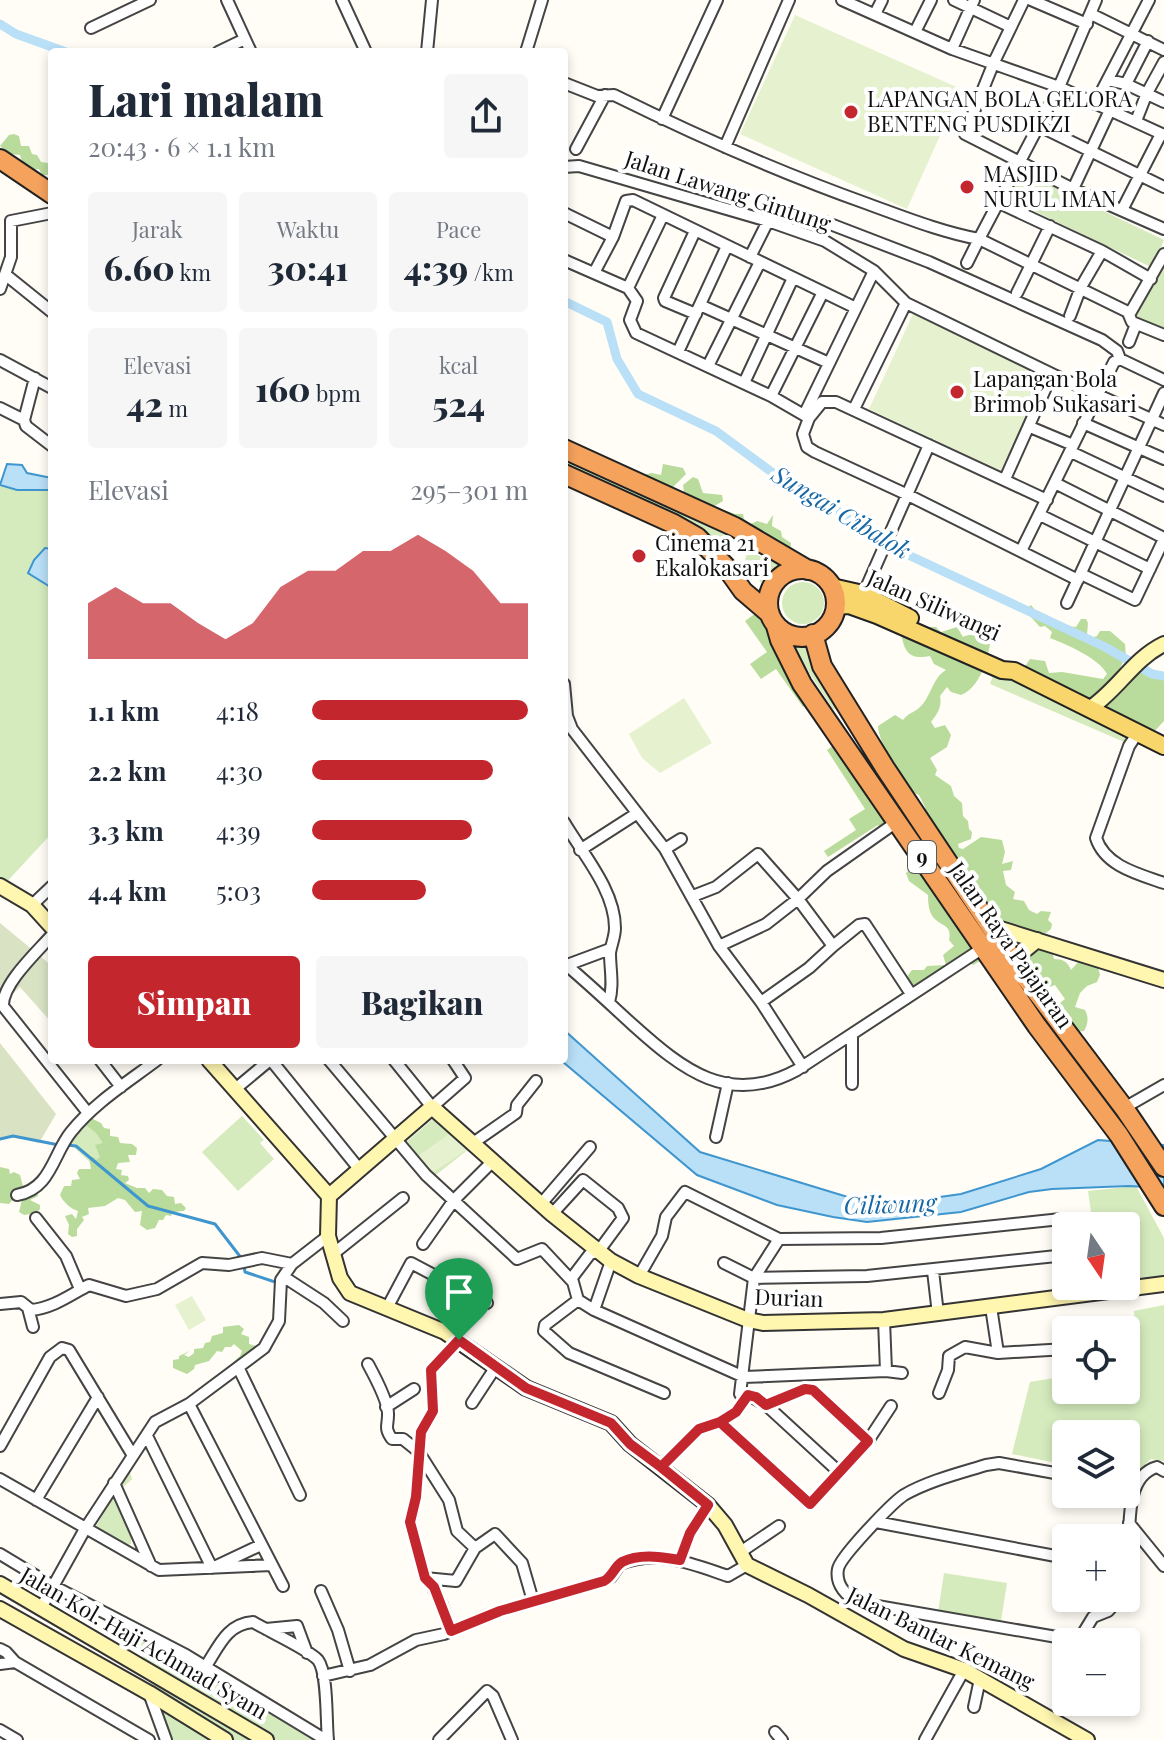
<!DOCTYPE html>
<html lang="id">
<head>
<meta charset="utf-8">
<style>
  :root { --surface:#fff; --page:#f6f6f7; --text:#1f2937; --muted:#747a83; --accent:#c4262e }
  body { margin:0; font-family:"Playfair Display",serif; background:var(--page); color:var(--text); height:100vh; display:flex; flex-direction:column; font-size:30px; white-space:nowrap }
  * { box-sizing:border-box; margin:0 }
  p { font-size:26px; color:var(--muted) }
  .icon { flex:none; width:44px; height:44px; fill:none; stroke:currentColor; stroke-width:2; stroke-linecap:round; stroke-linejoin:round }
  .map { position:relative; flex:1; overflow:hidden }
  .drawer { position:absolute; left:48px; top:48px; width:520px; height:1016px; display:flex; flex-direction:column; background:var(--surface); border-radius:8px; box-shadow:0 4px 12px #0003 }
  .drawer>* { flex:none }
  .needle { width:52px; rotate:167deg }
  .tools { position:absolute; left:1052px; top:1212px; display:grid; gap:16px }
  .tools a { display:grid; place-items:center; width:88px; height:88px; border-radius:8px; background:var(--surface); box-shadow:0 4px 12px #0003; font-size:40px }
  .pin { position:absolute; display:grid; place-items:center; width:68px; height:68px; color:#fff; margin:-82px -34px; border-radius:50% 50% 50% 0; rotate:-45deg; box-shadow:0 0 8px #0007 }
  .pin .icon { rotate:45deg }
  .round { display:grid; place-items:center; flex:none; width:84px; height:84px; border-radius:8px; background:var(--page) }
  .overview { display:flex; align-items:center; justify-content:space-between; height:136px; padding:0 40px }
  h1 { font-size:44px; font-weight:800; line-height:60px }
  .stats { display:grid; grid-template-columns:repeat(3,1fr); gap:12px; height:136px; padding:8px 40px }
  .stats div { display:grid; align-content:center; border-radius:8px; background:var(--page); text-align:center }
  .stats b { font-size:34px; font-weight:800 }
  .stats small { font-size:22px; font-weight:400 }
  .stats p { font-size:22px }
  .chart { height:224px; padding:16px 40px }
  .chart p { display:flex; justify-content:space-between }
  .chart svg { width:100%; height:144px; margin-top:8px; fill:var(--accent); opacity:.7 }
  .primary-button { display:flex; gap:16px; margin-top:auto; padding:16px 40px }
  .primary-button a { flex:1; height:92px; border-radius:8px; background:var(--accent); color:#fff; font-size:32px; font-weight:800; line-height:92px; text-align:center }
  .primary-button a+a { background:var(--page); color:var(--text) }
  ul { padding:0 40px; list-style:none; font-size:26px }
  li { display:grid; grid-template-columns:128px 96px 1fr; align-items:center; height:60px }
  li i { height:20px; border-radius:10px; background:var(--accent) }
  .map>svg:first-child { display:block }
  .green { fill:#d5ebbd }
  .forest { fill:#b9dc9c }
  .cemetery { fill:#d9e3c4 }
  .pitch { fill:#e6f2cf }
  .water { fill:#b9e0f7; stroke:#3f96cf; stroke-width:2 }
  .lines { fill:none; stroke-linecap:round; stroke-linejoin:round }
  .stream { stroke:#3f96cf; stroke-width:3 }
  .canal { stroke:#b9e0f7; stroke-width:9 }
  .street-casing { stroke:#444; stroke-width:14 }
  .secondary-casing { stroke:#333; stroke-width:18 }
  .primary-casing { stroke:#222; stroke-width:20 }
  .highway-casing { stroke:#222; stroke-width:22 }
  .street { stroke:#fff; stroke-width:10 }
  .secondary { stroke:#fff6b0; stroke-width:14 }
  .primary { stroke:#f9d66b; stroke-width:16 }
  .highway { stroke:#f5a25d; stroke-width:18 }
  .route-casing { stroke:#fff; stroke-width:16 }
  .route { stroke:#c4262e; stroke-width:10 }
  .poi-dot { fill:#c4262e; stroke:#fff; stroke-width:3 }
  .labels { text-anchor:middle; stroke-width:8; stroke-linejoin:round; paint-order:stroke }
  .shield { fill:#fff; stroke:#585858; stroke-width:2 }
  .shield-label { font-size:20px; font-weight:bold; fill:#111 }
  .poi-label { font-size:22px; fill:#111; stroke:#fff; text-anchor:start }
  .street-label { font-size:22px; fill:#111; stroke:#fff }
  .water-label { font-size:24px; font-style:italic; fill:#1768a6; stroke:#fff }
</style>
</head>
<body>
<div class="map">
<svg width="1164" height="1740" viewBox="0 0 1164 1740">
  <rect width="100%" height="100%" fill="#fffdf5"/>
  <!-- green -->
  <path class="green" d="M1022,172l142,68 -11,28 -144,-69z
    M1164,256v74l-28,-13z
    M564,458l172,82 -7,5 -2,8 -24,-25 -139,-65z
    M0,485l17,5h35v343l-50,54 -2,-1z
    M748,551l34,15 -12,8 -6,12 -20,-23z
    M782 603a21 21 0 1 1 42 0a21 21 0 1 1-42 0Z
    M787,639h18l5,23 29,43 -1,5 -5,-1z
    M994,673l135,58 -5,11 -134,-58z
    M242,1116l22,24 -4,3 14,16 -36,32 -36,-39z
    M88,1117l39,36 -14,16 13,12 -7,8 -53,-49z
    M433,1119l36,30 -37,29 -29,-33z
    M1136,1186l28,52v45l-38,3v-60h-33l-5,-35z
    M1164,1305v156l-13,-2 -22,19 -3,-1v-43h-60v31l-54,-11 18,-72 36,-6v14h60v-60h-37l46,-6 -1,-13z
    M129,1469l3,10 -14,13 -1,7 14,38v7l-7,2 -30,-16z
    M944,1573l63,10 -6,38 -63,-9z
    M136,1630l177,110h-148z"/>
  <!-- forest -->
  <path class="forest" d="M14,134l5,2 2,10h8l3,8 5,1 4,7 7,1 4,6v15l-3,-9h-7l-3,-6 -7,1 -10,-8 -2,-7 -10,-1 -10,-8 9,-11z
    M663,464l20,4 3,6 -14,14 3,5 -32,-18 9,-2 9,2z
    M693,477l5,2 5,14 19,2 1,6 -12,7 -27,-16 -1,-7z
    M724,510l11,4h8l1,5 7,5 6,-3 10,3 6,-9 -1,11 9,5 1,6 9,6 -1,12 -27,-1 -34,-20 -3,-2 -6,-19z
    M1031,605l4,5c14,4 28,17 41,17l5,-8h5l2,4 -1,12 4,3 6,-2 3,-5h10l15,13 1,12 -6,12c17,-4 30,9 44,11v42l-14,15 -60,-32 -11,-12 -11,-1 -8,-8 -9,1 -27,-16 6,-9 15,2 4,12 13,-1 41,7 4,-5c-7,-15 -41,-30 -57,-36l2,-6 -7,-6 -5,1 -11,-12 -2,-7z
    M756,613l61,84 -14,10 -27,-38 -15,10 -11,-15 17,-12 -22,-31z
    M930,627h6l5,5 16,-5 6,10c10,-5 19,0 27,7 -3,18 -11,44 -29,51l-10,-3 -4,-5 -7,9c2,11 -2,17 -9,26l4,6 10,-3 6,10 -4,12 -17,11 7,12 -2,5 16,11 3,10 8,7 1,13 5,5 1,8 3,3 -1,7 -13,5 1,4 4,1 18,-12 21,3 3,12 -3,12 11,-3 -2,9 -8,1 3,14 9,7 -2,7 11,2 5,9 8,4 4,-3 10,1 -3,8 4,4 -1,5 -11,9 -23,-9 -34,24 -3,8 -7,4 -12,-10 -8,16 -17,1 -14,14 -10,2 -3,-5 -1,-8 4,-5h12l3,-4 19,-1 -3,-10 11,-9 -5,-6c3,-14 -5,-13 -13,-20 -7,-5 -8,-16 -8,-25l-19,-14 -3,-8 10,-10 -17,-51 7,-7h13l7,4 -7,-14c-16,-5 -41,-54 -41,-69l17,-11 8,5c5,-7 10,-7 16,-12 12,-10 13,-30 27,-38l-12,-6 -4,-8c-20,4 -26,-3 -29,-24l20,-1z
    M843,739l52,80 -14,9 -3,-3 -50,32 -4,-6 32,-21 -7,-11 16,-10 -38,-59z
    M1037,947l15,4 2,8c9,0 14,3 17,11l8,-9 19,6 2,8 -3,7 -10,4 -7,7 -5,14 10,3c4,7 3,15 -1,21l-8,1 -17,-21 1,-8 5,-4 -10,-14c-13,6 -26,0 -36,6l-15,-37 21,1z
    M91,1118l10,5 3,5 6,1v7l8,1 2,6 12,1 5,4 -1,7h-8l2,7 -12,1 -2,6 6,1 -1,5 7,1 1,4 -4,3 12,5h8l4,5 4,-4 9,1 5,6 7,1 1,7 6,-1 5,5 -2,3 -11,1 -2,4 -5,-1 -3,5h-4l-4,8 -8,2 -7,-5 2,-14 -7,1 -10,-12 -7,-2 -13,8 -17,2 1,6 -7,3 2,3 -7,9v7l-5,1 -4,-3 1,-9 -4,-9 7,-2 4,5 2,-8c-7,-2 -15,-9 -18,-16l4,-9h7l1,-6 8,-1 -3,-6 2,-4h12l-2,-12h5l2,3 4,-3 -5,-12 8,-2 -7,-10 -9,-7 -1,-5z
    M0,1167l9,2 1,5 4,-2 6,3 3,11 9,-3 5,3 1,10 -8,4 10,5v4l-4,4 -12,2 -5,-3 4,-16 -8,1 -6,7 -9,-1z
    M239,1325l5,4 -3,5 8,3v7l7,2 -3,5 -6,2 -3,11 -9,4 -6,-2 11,-10 2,-5 -8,-7 -3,3h-6l-3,5 -5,-1 -8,10 -14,4 -1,4 -7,5 -14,-6v-8l6,-1v-3l11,-5 -6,4 5,2 5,-4v-4l9,-1 2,-5 5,-1 2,-6 11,-3v-6z"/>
  <!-- cemetery -->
  <path class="cemetery" d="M0,923l52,43v57l-32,-36 -20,18z
    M0,1043l56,71 -17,29 -26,-7 -13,3z"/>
  <!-- pitch -->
  <path class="pitch" d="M795,15l166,74 -54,120 -167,-75z
    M913,314l133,62 -45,95 -132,-62z
    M684,698l28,45 -52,30 -18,-15 -13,-24z
    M449,1134l18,16 -35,23 -14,-17z
    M192,1296l14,24 -17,10 -14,-25z"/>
  <!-- water -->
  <path class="water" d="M7,464l15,1 5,8 25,5v12h-35l-17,-5z
    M45,548l7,1v39l-24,-15 6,-13z
    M564,1030l136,122 151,46 53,4 57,-8 80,-25 57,-29 66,5v43l-35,-2 -77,3 -23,3 -68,20 -94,10 -34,-5 -56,-12 -80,-30 -134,-113z"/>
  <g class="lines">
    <!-- stream -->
    <path class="stream" d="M0,1139l13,-3 46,9
      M67,1145l9,1 72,60 67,18 27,35
      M244,1266l1,6 33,11"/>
    <!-- canal -->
    <path class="canal" d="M0,24l16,10 50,18
      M564,301l43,21 10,37 21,35 78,37 76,56 57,30 23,21 233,109 47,27 12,2"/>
    <defs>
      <path id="street" d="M227,0l24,52
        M342,0l24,52
        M842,0l110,49 107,38 105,48
        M954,0l57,27
        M1024,0l-30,62 -29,72 108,55 91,40
        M1031,0l56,24
        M875,14l7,-14
        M1091,14l73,36
        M91,28l59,-28
        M915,32l16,-32
        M952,49l22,-49
        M218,52l27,-13
        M427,52l5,-52
        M526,52l16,-52
        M1108,80l18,4 38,18
        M564,83l33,13 17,-1c83,41 167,78 254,109 36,13 73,28 111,35l80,-152 37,-87
        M1126,84l22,-43
        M1095,104l54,-104
        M662,119l55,-119
        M1136,121l11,-28 17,-31
        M1037,125l127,62
        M725,147l64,-147
        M576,149l29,-54
        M564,167l15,-1 189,55 57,20 49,30 32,32 146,71 -47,105
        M1073,189l37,-79
        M997,202l105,49 49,28
        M1122,210l39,-76
        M564,213l49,24
        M825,222l104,40 173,78 15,11 3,8
        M695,231l-31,67 1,3 31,13
        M1164,254l-35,61 3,7 32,13
        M750,257l18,-36
        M564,260l64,28 9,13 -7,19 6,13 135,63 38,22
        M967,263l12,-24 151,74
        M594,273l19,-36 13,-36 7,-1 223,108
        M6,275l46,37
        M628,288l35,-73
        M0,289l11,-32v-36l41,-8
        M1017,293l33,-67
        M700,305l129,58
        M1070,316l11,-29 21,-36
        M1129,342l7,-18
        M678,352l49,-106
        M0,360l52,28
        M708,366l52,-104
        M1052,374l112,51
        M744,383l49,-105
        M771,396l52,-104
        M0,408l24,12 2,6 26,20
        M854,409l52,-106
        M804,415l70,-144
        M24,420l11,-42
        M1083,423l81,36
        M1030,427l43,18
        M1071,452l93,44
        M1055,483l109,55
        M1047,500l-211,-98h-14l-13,16 -6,16 4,13 8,5 93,43 170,85
        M1040,515l110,54
        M1021,551l93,-189 6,-3 44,21
        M1081,574l54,26 29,-61
        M862,597l67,-152
        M1067,603l97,-210
        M564,684l3,32 5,13 93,120 54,97 42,56 42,65
        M1137,734l-8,12 -33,92c9,28 42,36 68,45
        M564,822c18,31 51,68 51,106 0,9 -4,17 -5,25 0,17 4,32 -1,49
        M665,849l16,-10
        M580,850l56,-36
        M693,896l23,-9 42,-33 40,45 35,47 -24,22 -48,34
        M32,905l20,-19
        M52,935c-15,17 -50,49 -49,71l85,107
        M719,946l47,-22 32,-25 29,-28 71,-50
        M833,946l26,-21 6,-1 46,70
        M564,963c24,20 46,41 69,62 50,45 96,82 164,45l186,-122
        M567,965l43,-16
        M100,1060l21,27
        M271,1060l89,110
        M329,1060l97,115 91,84 25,-10 31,33 5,18
        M394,1060l38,47 33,-29 -12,-18
        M852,1084v-49
        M234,1090l36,-30
        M1124,1108l40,-23
        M716,1137l12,-54
        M473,1143l43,-30 1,-8 19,-24
        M17,1195c34,-6 36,-41 54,-63 23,-29 57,-50 86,-72
        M541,1204l49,-57
        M552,1214l31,-34 35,28 5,10 -25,34 -8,2 -19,25
        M36,1218l30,38 14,33
        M423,1244l31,-44 39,-39
        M333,1254l70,-56
        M724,1263l30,15 113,-2 199,-21
        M933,1271l5,43
        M639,1276l23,-40 4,-19 19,-25 94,47 102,-1 180,-19 6,7
        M284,1277l40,26 19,18
        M578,1300l16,10 150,67 142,-6 16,2
        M578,1300l-33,25 -1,6 25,22 95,40
        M0,1304l21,-2 10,8c22,-2 39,-15 58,-25l37,11 31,-7 45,-26 27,2 33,-7 30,6
        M991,1307l7,46
        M28,1308l5,19
        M387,1308l24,-45 76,40
        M594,1310l17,-49
        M884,1320l2,51
        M459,1340l-28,30 2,41 -12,21 -5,65 -6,25 15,56 31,3 19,-33 20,-14 27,29 11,38
        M368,1364c6,11 21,39 20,51 0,11 -4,13 4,24h11l15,12 31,49 8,31 18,17
        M239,1369l61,126
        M939,1393l9,-23 1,-14 16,-9 33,6 68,-4
        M740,1394l14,-116 25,-39
        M472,1403l23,-35
        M189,1404l94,182
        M766,1405l39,-16 8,1 55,51
        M386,1407l28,-18
        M720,1422l90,82 58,-63 23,-35
        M147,1436l65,132 49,-23
        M0,1446l50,-89 12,-9 7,2 63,104
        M661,1467l38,-38 21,-7 16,-10 12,-17 18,10 73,67
        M1066,1475l-67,-12 -13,2c-26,8 -58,16 -82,30 -12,8 -64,62 -66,74 -3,16 9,28 22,34l214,37h5l14,-23 15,-6 12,-13
        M0,1479l159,91 113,-5
        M114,1483l37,83
        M36,1500l62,-103
        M876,1522l190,36
        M1129,1523l35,43
        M739,1553l40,-27
        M0,1554l53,32 133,69 140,85
        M680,1560l10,-27 18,-28
        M1126,1577c8,-30 -8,-99 31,-110l7,4
        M429,1580l13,25 9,26
        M321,1591l17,39 12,41
        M41,1608l44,-79 70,-107 34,-18 75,-56 15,-27 2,-41 11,-16 36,-28
        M266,1629l31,-3 10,27
        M0,1649l6,3 9,10 134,78
        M0,1664l15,-2
        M206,1666c13,-20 21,-42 47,-44 15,9 55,27 65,38 10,13 8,62 10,80
        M323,1676l47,-11 46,-25 28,-6 44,-19 116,-34 7,-4 9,-13c38,-15 72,0 108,12l19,-11
        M149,1693l17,47
        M974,1707l6,-28
        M0,1730l17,10
        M775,1732l7,8
        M439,1740l48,-49 6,5 19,44
        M925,1740l39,-70"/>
      <path id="secondary" d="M1089,709c29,-19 44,-50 75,-65
        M0,886l32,19 20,22
        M991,926l173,54
        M1017,966l3,-12 17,-14
        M209,1060l120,136
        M329,1196l-1,40 12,42 10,15 95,39 81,56 85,35 19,21 78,61 17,20 22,40 61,30 96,54 60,21 123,70
        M329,1196l103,-89 120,107 59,47 28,15 109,44 15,3 121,-3 280,-36
        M0,1584l266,156
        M0,1609l149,84 76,47"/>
      <path id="primary" d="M832,587l31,7 47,24
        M836,606l13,-1 28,10 125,55 12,1 150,75"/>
      <path id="highway" d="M0,159l52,35
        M564,449l171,78 73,43
        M564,474l110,50 23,13 29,30 17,24 27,23
        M768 603a34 34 0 1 1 68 0a34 34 0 1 1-68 0Z
        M776,626l4,14 22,44 235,342 82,109 45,71
        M813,634l9,32 63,102 132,198 107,142 40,59"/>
    </defs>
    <!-- street casing -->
    <use href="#street" class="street-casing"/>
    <!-- secondary casing -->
    <use href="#secondary" class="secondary-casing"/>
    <!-- primary casing -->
    <use href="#primary" class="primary-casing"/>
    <!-- highway casing -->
    <use href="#highway" class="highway-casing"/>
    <!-- street -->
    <use href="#street" class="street"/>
    <!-- secondary -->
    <use href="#secondary" class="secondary"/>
    <!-- primary -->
    <use href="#primary" class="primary"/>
    <!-- highway -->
    <use href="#highway" class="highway"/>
  </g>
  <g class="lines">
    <defs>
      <path id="route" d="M459,1340l-28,30 2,41 -12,21 -5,65 -6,25 15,56 9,9 17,44 49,-20 104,-30c9,-5 10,-14 18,-19 18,-9 39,-5 58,-2l10,-27 18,-28 -47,-38 38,-38 21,-7 16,-10 12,-17 8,2 10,8 39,-16 8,1 55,51 -58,63 -90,-82 -21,7 -38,38 -31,-23 -19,-21 -85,-35 -67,-48"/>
    </defs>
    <!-- route casing -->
    <use href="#route" class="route-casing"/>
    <!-- route -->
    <use href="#route" class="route"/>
  </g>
  <!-- markers -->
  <g class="poi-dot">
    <circle cx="851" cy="112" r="8"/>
    <circle cx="967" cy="187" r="8"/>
    <circle cx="957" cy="392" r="8"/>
    <circle cx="639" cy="556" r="8"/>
  </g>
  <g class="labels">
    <!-- shield labels -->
    <rect class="shield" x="908" y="841" width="28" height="32" rx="6"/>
    <g class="shield-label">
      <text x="922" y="864">9</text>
    </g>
    <!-- poi labels -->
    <g class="poi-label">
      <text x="867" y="107">LAPANGAN BOLA GELORA<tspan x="867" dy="25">BENTENG PUSDIKZI</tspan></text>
      <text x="983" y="182">MASJID<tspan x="983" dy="25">NURUL IMAN</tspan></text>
      <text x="973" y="387">Lapangan Bola<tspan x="973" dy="25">Brimob Sukasari</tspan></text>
      <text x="655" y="551">Cinema 21<tspan x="655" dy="25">Ekalokasari</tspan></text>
    </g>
    <!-- street labels -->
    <g class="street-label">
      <text transform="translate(728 191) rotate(18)" y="8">Jalan Lawang Gintung</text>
      <text transform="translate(934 605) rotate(24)" y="8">Jalan Siliwangi</text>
      <text transform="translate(1011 945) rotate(55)" y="8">Jalan Raya Pajajaran</text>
      <text transform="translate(789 1298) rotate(2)" y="8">Durian</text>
      <text transform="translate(941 1638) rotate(26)" y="8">Jalan Bantar Kemang</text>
      <text transform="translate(144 1643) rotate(30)" y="8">Jalan Kol. Haji Achmad Syam</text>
    </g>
    <!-- water labels -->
    <g class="water-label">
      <text transform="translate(841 513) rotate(31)" y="8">Sungai Cibalok</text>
      <text transform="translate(890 1205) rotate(-2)" y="8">Ciliwung</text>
    </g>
  </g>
</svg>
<div class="tools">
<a><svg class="needle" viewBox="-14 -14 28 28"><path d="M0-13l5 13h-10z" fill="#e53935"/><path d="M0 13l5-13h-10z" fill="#747a83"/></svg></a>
<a><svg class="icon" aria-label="locate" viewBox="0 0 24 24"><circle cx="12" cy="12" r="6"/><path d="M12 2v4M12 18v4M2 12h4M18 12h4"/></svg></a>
<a><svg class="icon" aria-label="layers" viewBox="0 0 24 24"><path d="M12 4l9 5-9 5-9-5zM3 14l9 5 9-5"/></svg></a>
<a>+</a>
<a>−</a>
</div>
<div class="pin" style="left:459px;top:1340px;background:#1e9e55"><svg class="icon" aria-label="arrive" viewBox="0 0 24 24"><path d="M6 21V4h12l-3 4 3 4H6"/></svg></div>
<section class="drawer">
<div class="overview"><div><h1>Lari malam</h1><p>20:43 · 6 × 1.1 km</p></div><a class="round"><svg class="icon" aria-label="share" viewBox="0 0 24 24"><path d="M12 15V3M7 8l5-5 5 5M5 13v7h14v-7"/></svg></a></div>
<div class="stats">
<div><p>Jarak</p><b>6.60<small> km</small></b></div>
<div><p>Waktu</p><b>30:41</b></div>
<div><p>Pace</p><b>4:39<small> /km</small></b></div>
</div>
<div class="stats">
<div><p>Elevasi</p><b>42<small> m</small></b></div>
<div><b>160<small> bpm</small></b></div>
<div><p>kcal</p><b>524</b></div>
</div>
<div class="chart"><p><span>Elevasi</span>295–301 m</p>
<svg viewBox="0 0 160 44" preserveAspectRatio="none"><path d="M0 44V27L10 22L20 27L30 27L40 33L50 38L60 33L70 22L80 17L90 17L100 11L110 11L120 6L130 11L140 17L150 27L160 27V44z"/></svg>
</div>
<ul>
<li><b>1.1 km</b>4:18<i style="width:100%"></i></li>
<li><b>2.2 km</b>4:30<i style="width:84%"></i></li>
<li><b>3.3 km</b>4:39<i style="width:74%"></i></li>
<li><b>4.4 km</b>5:03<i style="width:53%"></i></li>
</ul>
<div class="primary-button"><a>Simpan</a><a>Bagikan</a></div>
</section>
</div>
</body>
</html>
